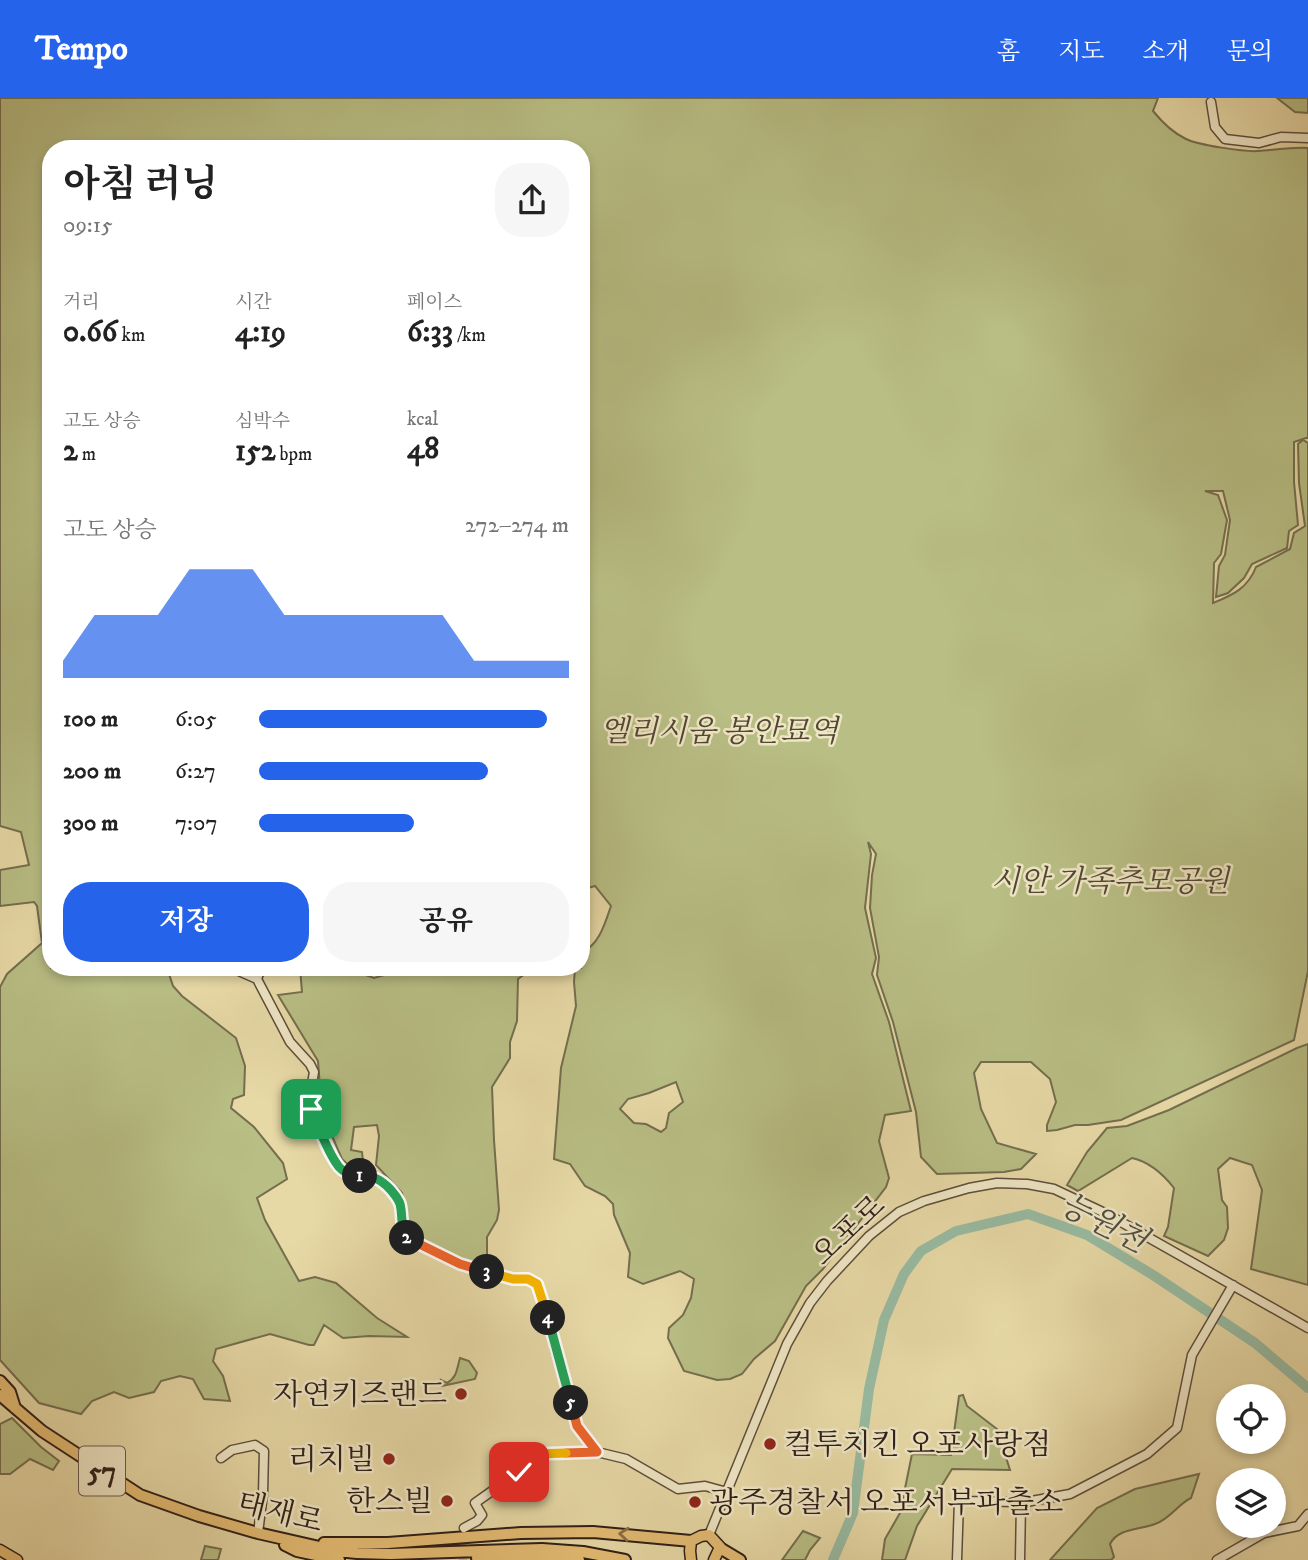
<!DOCTYPE html>
<html lang="ko">
<head>
<meta charset="utf-8">
<style>
  :root { --surface:#fff; --page:#f6f6f6; --text:#222; --muted:#767676; --accent:#2563eb }
  body { margin:0; font-family:"IM FELL DW Pica","Noto Serif KR",serif; background:var(--page); color:var(--text); height:100vh; display:flex; flex-direction:column; font-size:26px; white-space:nowrap }
  * { box-sizing:border-box; margin:0 }
  p { font-size:23px; color:var(--muted) }
  .icon { flex:none; width:38px; height:38px; fill:none; stroke:currentColor; stroke-width:2; stroke-linecap:round; stroke-linejoin:round }
  .map { position:relative; flex:1; overflow:hidden }
  .side { position:absolute; left:42px; top:42px; width:548px; height:836px; display:flex; flex-direction:column; background:var(--surface); border-radius:28px; box-shadow:0 4px 10px #0003 }
  .side>* { flex:none }
  .fabs { position:absolute; left:1216px; top:1286px; display:grid; gap:14px }
  .fabs a { display:grid; place-items:center; width:70px; height:70px; border-radius:50%; background:var(--surface); box-shadow:0 4px 10px #0003; font-size:35px }
  .pin { position:absolute; display:grid; place-items:center; width:60px; height:60px; color:#fff; margin:-30px; border-radius:14px; box-shadow:0 4px 10px #0006 }
  .km { position:absolute; width:35px; height:35px; margin:-18px; border-radius:50%; background:#222; color:#fff; font-size:19px; line-height:35px; text-align:center }
  .round { display:grid; place-items:center; flex:none; width:74px; height:74px; border-radius:28px; background:var(--page) }
  .overview { display:flex; align-items:center; justify-content:space-between; height:119px; padding:0 21px }
  h1 { font-size:38px; font-weight:700; line-height:52px }
  .metrics { display:grid; grid-template-columns:repeat(3,1fr); gap:10px; height:119px; padding:7px 21px }
  .metrics div { display:grid; align-content:center }
  .metrics b { font-size:30px; font-weight:700 }
  .metrics small { font-size:19px; font-weight:400 }
  .metrics p { font-size:19px }
  .chart { height:196px; padding:14px 21px }
  .chart p { display:flex; justify-content:space-between }
  .chart svg { width:100%; height:126px; margin-top:7px; fill:var(--accent); opacity:.7 }
  .primary-button { display:flex; gap:14px; margin-top:auto; padding:14px 21px }
  .primary-button a { flex:1; height:80px; border-radius:28px; background:var(--accent); color:#fff; font-size:28px; font-weight:700; line-height:80px; text-align:center }
  .primary-button a+a { background:var(--page); color:var(--text) }
  ul { padding:0 21px; list-style:none; font-size:23px }
  li { display:grid; grid-template-columns:112px 84px 1fr; align-items:center; height:52px }
  li i { height:18px; border-radius:9px; background:var(--accent) }
  header { display:flex; align-items:center; gap:42px; box-sizing:border-box; height:98px; padding:0 35px; background:var(--accent); color:#fff }
  header strong { font-size:33px }
  nav { display:flex; gap:38px; margin-inline-start:auto; font-size:24px }
  .map>svg:first-child { display:block }
  .green { fill:#b8be84; stroke:#746e4e; stroke-width:2; fill-rule:evenodd }
  .lines { fill:none; stroke-linecap:round; stroke-linejoin:round }
  .river { stroke:#98bba2; stroke-width:10 }
  .minor-tunnel { stroke:#c2b48a; stroke-width:8; stroke-dasharray:8 4; stroke-linecap:butt }
  .minor-casing { stroke:#5d4e3c; stroke-width:11 }
  .major-casing { stroke:#2f1f18; stroke-width:13 }
  .highway-casing { stroke:#2f1f18; stroke-width:14 }
  .minor { stroke:#efe6c5; stroke-width:8 }
  .major { stroke:#e4bc73; stroke-width:10 }
  .highway { stroke:#e4bc73; stroke-width:10 }
  .oneway { stroke:#8a6e46 }
  .split-1-casing { stroke:#fff; stroke-width:14 }
  .split-2-casing { stroke:#fff; stroke-width:14 }
  .split-3-casing { stroke:#fff; stroke-width:14 }
  .split-4-casing { stroke:#fff; stroke-width:14 }
  .split-5-casing { stroke:#fff; stroke-width:14 }
  .split-6-casing { stroke:#fff; stroke-width:14 }
  .split-7-casing { stroke:#fff; stroke-width:14 }
  .split-1 { stroke:#22a559; stroke-width:9 }
  .split-2 { stroke:#22a559; stroke-width:9 }
  .split-3 { stroke:#f0652b; stroke-width:9 }
  .split-4 { stroke:#f5b400; stroke-width:9 }
  .split-5 { stroke:#22a559; stroke-width:9 }
  .split-6 { stroke:#f0652b; stroke-width:9 }
  .split-7 { stroke:#f5b400; stroke-width:9 }
  .poi-dot { fill:#8f2418; stroke:#efe6c5; stroke-width:2.5 }
  .labels { text-anchor:middle; stroke-width:5; stroke-linejoin:round; paint-order:stroke }
  .shield { fill:#efe6c5; stroke:#695b4c; stroke-width:2 }
  .shield-label { font-size:28px; font-weight:bold; fill:#2f1f18 }
  .park-label { font-size:30px; font-style:italic; fill:#514733; stroke:#efe6c5 }
  .street-label { font-size:30px; fill:#2f1f18; stroke:#efe6c5 }
  .poi-label { font-size:30px; fill:#2f1f18; stroke:#efe6c5; text-anchor:end }
  .water-label { font-size:32px; font-style:italic; fill:#4e4e41; stroke:#efe6c5 }
</style>
</head>
<body>
<header>
<strong>Tempo</strong>
<nav><a>홈</a><a>지도</a><a>소개</a><a>문의</a></nav>
</header>
<div class="map">
<svg width="1308" height="1462" viewBox="0 0 1308 1462">
  <rect width="100%" height="100%" fill="#e7d9a6"/>
  <filter id="stains"><feTurbulence type="fractalNoise" baseFrequency=".00286" numOctaves="4"/><feColorMatrix values="0 0 0 0 .2 0 0 0 0 .09 0 0 0 0 .02 0 0 0 .5 -.17"/></filter>
  <radialGradient id="worn" r=".72"><stop offset=".6" stop-color="#630" stop-opacity="0"/><stop offset="1" stop-color="#630" stop-opacity=".3"/></radialGradient>
  <!-- green -->
  <path class="green" d="M0,0h1158l-5,13c9,11 20,22 33,28 12,6 59,13 72,12 17,-1 33,-4 50,-3v290h-2l-12,4v40l4,43 -9,6 -2,17 -35,16 -8,14 -16,15 -12,4 3,-31 6,-11 5,-35 -7,-29h-18l13,4 9,25 -6,34 -7,9 -1,40c20,-8 35,-15 43,-36l34,-18 4,-16 11,-7 -6,-43 -1,-39 5,-4 5,3v528l-14,69 -173,80 -33,5h-13l-18,5 -10,1v-6l9,-23 -6,-23 -19,-17h-50l-7,11 7,36 16,34 39,11 -15,15 -17,3 -67,2 -16,-17 -5,-45 -23,-90 -16,-47 2,-18 -9,-49 2,-33 4,-21 -8,-12 3,12 -6,54 11,50 -4,16 17,48 22,89 -26,4 -6,26 10,37 -3,9 -63,82 -17,17 -31,55 -21,18 -12,15 -12,5 -13,1 -33,-9 -16,-33 1,-10 14,-13 8,-17 3,-19 -14,-8 -37,13 -15,-7 2,-24 -16,-38 -1,-11 -8,-8 -20,-10 -15,-22 -16,-5 7,-91 15,-62 -2,-24 1,-14h6v-17l2,1c17,-9 22,-29 28,-46l-16,-20 -14,4v-741h-530v819h116l6,18 9,10 54,42 9,28 -1,29 -11,4 -2,9 23,19 29,36 4,16 -30,19 8,22 34,61 16,-4 21,6 41,35 30,19 -38,-1 -26,2 -19,-13 -10,20h-5l-39,-11 -54,15 -3,12 10,15 7,25 -26,-2 -11,-20 -13,-3 -19,5 -7,11 -25,6 -15,-6 -22,9 -11,13 -42,-11 -39,-43v-373l7,-13 35,-31 -5,-37 -3,-4 -34,4v-36l29,-5 -8,-33 -21,-6zM676,984l7,20 -14,11 -3,15 -5,4 -15,-8 -12,-1 -14,-14 8,-10 21,-6z
    M1277,0h31v15l-13,-1z
    M300,870h46l28,10 35,-10h124l-15,11 -1,42 -7,21v16l-18,29 2,53 5,70 -2,10 -10,17v18l-9,7c-25,-1 -47,-16 -68,-27l-8,-42 -26,-28 3,-29 -2,-11 -23,2 -3,23 11,2 2,19 -10,-1 -12,-11 -20,-46 -4,-52 -40,-66 24,-3z
    M1308,946v241l-57,-16 11,-79 -10,-25 -22,-7 -12,11 4,31 5,7 1,21 -4,12 -16,16 -44,-20 4,-9 6,-39c-11,-14 -24,-26 -42,-30l-54,33 -11,-6 20,-33 20,-24 20,-2 42,-16 128,-62z
    M460,1260l9,3 8,12 -2,6 -33,7 -1,-6 6,3c10,-5 10,-15 13,-25z
    M963,1297l4,11 30,23 13,41 -58,-1 -35,57 -12,34h-23l3,-21 15,-26 12,-59 39,1 8,-59z
    M12,1320l29,29 18,14 -6,9 -23,-11 -20,15h-10v-50z
    M1199,1376l-8,24c-13,6 -21,21 -36,26 -16,6 -37,4 -45,20l4,13 -3,3h-61l47,-52 38,-19z
    M803,1433l17,7 -10,12 -5,10h-23z
    M205,1448l16,3 -3,11h-17z"/>
  <g class="lines">
    <!-- river -->
    <path class="river" d="M833,1462l20,-47 16,-124 15,-69 20,-46 17,-23 35,-20 72,-17 59,21 66,40 102,68 53,45"/>
    <!-- minor-tunnel -->
    <path class="minor-tunnel" d="M463,1462v-26"/>
    <defs>
      <path id="minor" d="M1211,4l4,25 10,12 34,4 22,-6 27,1
        M232,870l25,11 33,63 20,22 4,8 -5,29 2,8 13,31 16,29 13,6 19,1 9,3 16,18 3,8 3,27 5,7 52,25 53,15h15l9,5 16,50 2,15 22,77 20,26
        M257,881l4,-11
        M221,1360l11,-8 23,-5 9,6 -1,43 -5,39
        M464,1430l13,-7 5,-6 -7,-12 44,-31 15,-18 63,-2 29,7 52,30 27,-3 22,6
        M709,1437l78,-191 23,-41 17,-22 42,-45 30,-24 25,-11 45,-13 28,-5 30,1 27,5 53,25 201,114
        M957,1462l2,-59 67,1 44,-8 77,-40 30,-26 15,-73 41,-70
        M1020,1462l1,-58
        M1217,1462l47,-27 34,-7 10,-12"/>
      <path id="major" d="M0,1452l17,10
        M691,1462l-1,-9 1,-10 10,-5 8,-1 11,12 -6,13"/>
      <path id="highway" d="M0,1283l10,11 5,16
        M0,1297l42,36 98,64 59,21 59,17 79,18 20,2 34,1 151,-5 41,3 42,8
        M324,1445h64l133,-10 72,-1 98,9
        M285,1447l12,6 42,9
        M720,1450l20,12
        M477,1460l67,-1 35,3"/>
    </defs>
    <!-- minor casing -->
    <use href="#minor" class="minor-casing"/>
    <!-- major casing -->
    <use href="#major" class="major-casing"/>
    <!-- highway casing -->
    <use href="#highway" class="highway-casing"/>
    <!-- minor -->
    <use href="#minor" class="minor"/>
    <!-- major -->
    <use href="#major" class="major"/>
    <!-- highway -->
    <use href="#highway" class="highway"/>
  </g>
  <!-- one-way arrows -->
  <defs><path id="oneway-chevron" d="M-2-3.5L2.5 0L-2 3.5" fill="none" stroke-width="1.6" stroke-linecap="round" stroke-linejoin="round" transform="scale(1.75)"/></defs>
  <use class="oneway" href="#oneway-chevron" transform="translate(624 1436) rotate(-175)"/>
  <g class="lines">
    <defs>
      <path id="split-1" d="M311,1011c8,18 16,43 28,58 5,6 13,8 21,9"/>
      <path id="split-2" d="M360,1078c14,0 20,3 30,13 4,5 8,9 10,15 3,11 0,24 7,34"/>
      <path id="split-3" d="M407,1140l53,26 27,8"/>
      <path id="split-4" d="M487,1174l26,7h15l9,5 11,34"/>
      <path id="split-5" d="M548,1220l23,85"/>
      <path id="split-6" d="M566,1355l31,-1 -20,-26 -6,-23"/>
      <path id="split-7" d="M519,1374l15,-18 32,-1"/>
    </defs>
    <!-- split-1 casing -->
    <use href="#split-1" class="split-1-casing"/>
    <!-- split-2 casing -->
    <use href="#split-2" class="split-2-casing"/>
    <!-- split-3 casing -->
    <use href="#split-3" class="split-3-casing"/>
    <!-- split-4 casing -->
    <use href="#split-4" class="split-4-casing"/>
    <!-- split-5 casing -->
    <use href="#split-5" class="split-5-casing"/>
    <!-- split-6 casing -->
    <use href="#split-6" class="split-6-casing"/>
    <!-- split-7 casing -->
    <use href="#split-7" class="split-7-casing"/>
    <!-- split-1 -->
    <use href="#split-1" class="split-1"/>
    <!-- split-2 -->
    <use href="#split-2" class="split-2"/>
    <!-- split-3 -->
    <use href="#split-3" class="split-3"/>
    <!-- split-4 -->
    <use href="#split-4" class="split-4"/>
    <!-- split-5 -->
    <use href="#split-5" class="split-5"/>
    <!-- split-6 -->
    <use href="#split-6" class="split-6"/>
    <!-- split-7 -->
    <use href="#split-7" class="split-7"/>
  </g>
  <!-- markers -->
  <g class="poi-dot">
    <circle cx="461" cy="1296" r="7"/>
    <circle cx="770" cy="1346" r="7"/>
    <circle cx="389" cy="1361" r="7"/>
    <circle cx="447" cy="1403" r="7"/>
    <circle cx="695" cy="1404" r="7"/>
  </g>
  <g class="labels">
    <!-- shield labels -->
    <rect class="shield" x="79" y="1348.5" width="46" height="49" rx="5"/>
    <g class="shield-label">
      <text x="102" y="1383">57</text>
    </g>
    <!-- park labels -->
    <g class="park-label">
      <text x="719" y="643">엘리시움 봉안묘역</text>
      <text x="1110" y="793">시안 가족추모공원</text>
    </g>
    <!-- street labels -->
    <g class="street-label">
      <text transform="translate(848 1132) rotate(-43)" y="10">오포로</text>
      <text transform="translate(280 1414) rotate(14)" y="10">태재로</text>
    </g>
    <!-- poi labels -->
    <g class="poi-label">
      <text x="447" y="1306">자연키즈랜드</text>
      <text x="784" y="1356" text-anchor="start">컬투치킨 오포사랑점</text>
      <text x="375" y="1371">리치빌</text>
      <text x="433" y="1413">한스빌</text>
      <text x="709" y="1414" text-anchor="start">광주경찰서 오포서부파출소</text>
    </g>
    <!-- water labels -->
    <g class="water-label">
      <text transform="translate(1104 1124) rotate(27)" y="11">능원천</text>
    </g>
  </g>
  <rect width="100%" height="100%" filter="url(#stains)"/>
  <rect width="100%" height="100%" fill="url(#worn)"/>
</svg>
<div class="fabs">
<a><svg class="icon" aria-label="locate" viewBox="0 0 24 24"><circle cx="12" cy="12" r="6"/><path d="M12 2v4M12 18v4M2 12h4M18 12h4"/></svg></a>
<a><svg class="icon" aria-label="layers" viewBox="0 0 24 24"><path d="M12 4l9 5-9 5-9-5zM3 14l9 5 9-5"/></svg></a>
</div>
<div class="pin" style="left:311px;top:1011px;background:#1e9e55"><svg class="icon" aria-label="arrive" viewBox="0 0 24 24"><path d="M6 21V4h12l-3 4 3 4H6"/></svg></div>
<div class="pin" style="left:519px;top:1374px;background:#d93025"><svg class="icon" aria-label="check" viewBox="0 0 24 24"><path d="M5 12l5 5 9-10"/></svg></div>
<b class="km" style="left:360px;top:1078px">1</b>
<b class="km" style="left:407px;top:1140px">2</b>
<b class="km" style="left:487px;top:1174px">3</b>
<b class="km" style="left:548px;top:1220px">4</b>
<b class="km" style="left:571px;top:1305px">5</b>
<section class="side">
<div class="overview"><div><h1>아침 러닝</h1><p>09:15</p></div><a class="round"><svg class="icon" aria-label="share" viewBox="0 0 24 24"><path d="M12 15V3M7 8l5-5 5 5M5 13v7h14v-7"/></svg></a></div>
<div class="metrics">
<div><p>거리</p><b>0.66<small> km</small></b></div>
<div><p>시간</p><b>4:19</b></div>
<div><p>페이스</p><b>6:33<small> /km</small></b></div>
</div>
<div class="metrics">
<div><p>고도 상승</p><b>2<small> m</small></b></div>
<div><p>심박수</p><b>152<small> bpm</small></b></div>
<div><p>kcal</p><b>48</b></div>
</div>
<div class="chart"><p><span>고도 상승</span>272–274 m</p>
<svg viewBox="0 0 160 44" preserveAspectRatio="none"><path d="M0 44V38L10 22L20 22L30 22L40 6L50 6L60 6L70 22L80 22L90 22L100 22L110 22L120 22L130 38L140 38L150 38L160 38V44z"/></svg>
</div>
<ul>
<li><b>100 m</b>6:05<i style="width:93%"></i></li>
<li><b>200 m</b>6:27<i style="width:74%"></i></li>
<li><b>300 m</b>7:07<i style="width:50%"></i></li>
</ul>
<div class="primary-button"><a>저장</a><a>공유</a></div>
</section>
</div>
</body>
</html>
